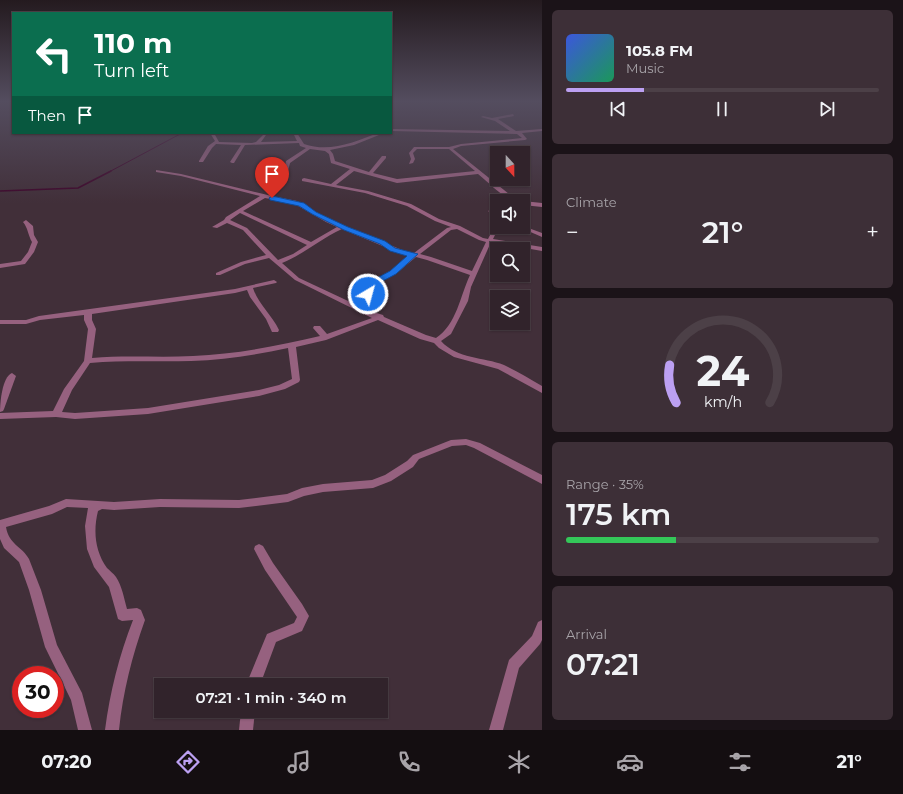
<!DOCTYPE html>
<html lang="en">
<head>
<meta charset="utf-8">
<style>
  :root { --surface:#31232b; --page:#3d2f37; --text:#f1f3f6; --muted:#a8a4a9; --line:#4c4047; --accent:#bca0f2 }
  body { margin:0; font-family:Montserrat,sans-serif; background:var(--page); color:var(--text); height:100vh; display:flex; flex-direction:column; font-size:15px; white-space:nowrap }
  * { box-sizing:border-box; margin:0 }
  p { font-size:13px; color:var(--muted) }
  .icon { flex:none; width:22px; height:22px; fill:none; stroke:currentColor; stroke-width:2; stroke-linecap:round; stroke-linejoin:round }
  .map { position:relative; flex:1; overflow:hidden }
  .side { display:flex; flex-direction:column; gap:10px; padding:10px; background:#1b1318; width:361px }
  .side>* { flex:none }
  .hud { position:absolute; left:12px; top:12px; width:380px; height:122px; border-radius:0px; box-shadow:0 1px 3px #0004,0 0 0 1px var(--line); background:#0b6e4f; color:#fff; overflow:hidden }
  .needle { width:26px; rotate:159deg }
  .fabs { position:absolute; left:490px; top:146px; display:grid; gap:8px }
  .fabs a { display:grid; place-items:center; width:40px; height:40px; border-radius:0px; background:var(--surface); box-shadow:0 1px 3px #0004,0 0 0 1px var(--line); font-size:20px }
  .speed { position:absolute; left:12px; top:666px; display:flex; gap:8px; font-size:20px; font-weight:700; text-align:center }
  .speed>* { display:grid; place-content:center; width:52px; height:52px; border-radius:50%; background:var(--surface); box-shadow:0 1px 3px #0004,0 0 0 1px var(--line); line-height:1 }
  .speed .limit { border:6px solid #d22; background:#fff; color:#111 }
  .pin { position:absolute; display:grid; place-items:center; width:34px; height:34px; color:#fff; margin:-41px -17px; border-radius:50% 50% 50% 0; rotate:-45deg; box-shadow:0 0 4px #0007 }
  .pin .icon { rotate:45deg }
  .me { position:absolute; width:44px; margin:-22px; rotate:37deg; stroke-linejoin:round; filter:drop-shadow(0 0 3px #0008) }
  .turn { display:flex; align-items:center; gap:14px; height:84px; padding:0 16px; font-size:18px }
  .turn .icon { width:52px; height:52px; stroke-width:2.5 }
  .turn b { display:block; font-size:28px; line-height:34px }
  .then { display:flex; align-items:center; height:38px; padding:0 16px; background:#0003; gap:8px; font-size:15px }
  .big { font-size:30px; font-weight:600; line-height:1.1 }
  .side .tile { flex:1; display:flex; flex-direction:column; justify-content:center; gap:6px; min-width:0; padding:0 14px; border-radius:6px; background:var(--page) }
  .side .dial { align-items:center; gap:0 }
  .dial svg { height:104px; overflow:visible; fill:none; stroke:var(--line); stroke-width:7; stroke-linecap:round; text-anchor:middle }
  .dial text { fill:var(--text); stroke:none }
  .song { display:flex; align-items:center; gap:12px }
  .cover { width:48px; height:48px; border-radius:6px; background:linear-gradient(135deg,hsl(230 70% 55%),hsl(150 70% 35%)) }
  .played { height:4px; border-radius:2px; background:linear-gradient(90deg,var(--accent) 25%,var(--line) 25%) }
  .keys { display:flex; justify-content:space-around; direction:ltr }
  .heat { display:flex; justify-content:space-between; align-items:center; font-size:22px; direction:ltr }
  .charge { height:6px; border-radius:3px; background:linear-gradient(90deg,#34c759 35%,var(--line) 0) }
  .trip { position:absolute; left:154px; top:678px; width:234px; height:40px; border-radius:0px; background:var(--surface); box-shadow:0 1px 3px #0004,0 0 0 1px var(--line); font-weight:600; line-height:40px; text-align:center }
  .menu { display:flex; height:64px; justify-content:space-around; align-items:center; background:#140e11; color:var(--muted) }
  .menu .icon { width:28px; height:28px }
  .menu .selected { color:var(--accent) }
  .menu b { font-size:18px; color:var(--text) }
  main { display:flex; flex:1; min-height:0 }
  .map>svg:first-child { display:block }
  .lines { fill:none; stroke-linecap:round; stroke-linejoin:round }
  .stream-far1 { stroke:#3e072b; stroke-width:1 }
  .stream { stroke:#3e072b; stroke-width:1.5 }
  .minor { fill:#96617f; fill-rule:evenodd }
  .route { fill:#1a73e8; stroke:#114b97 }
</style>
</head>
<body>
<main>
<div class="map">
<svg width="542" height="730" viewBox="0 0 542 730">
  <rect width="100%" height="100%" fill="#412f39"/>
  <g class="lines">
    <polyline class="stream-far1" points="109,172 182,133"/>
    <polyline class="stream" points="0,191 78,188 111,171"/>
    <g class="minor">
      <polygon points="476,101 480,101 477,103 475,102"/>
      <path d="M513,114L514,116L498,119L516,131L542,129V131L522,133L527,139L525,140L461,146L453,149L509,194L520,201C504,201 490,183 478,174L397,183L354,171L336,185L368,191L411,204L439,219L460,226L483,238L488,239L491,233L498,227H504L495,235L493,239L542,247V251L491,242L471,287L468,301L451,334L441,341C457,359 484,357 504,365C517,371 530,379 542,386V393L498,369L454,357L439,348L434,343L420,339L378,320L326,340L296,347L300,380L299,382L285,389L259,396L148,414L75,419L56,417L0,419V413L53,411L64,389L84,361L88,329L84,320V315L40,320L26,324H0V320H26L39,316L235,289L274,280L277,282L276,283L253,288C258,304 272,315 279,330L278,332H272L266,319L250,297L247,290L235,293L92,314V320L96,329L92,358C126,355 160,358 193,356C236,354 278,346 320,336L313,328L314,326H320L327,334L372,318L295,280L269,258L245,264L220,275H216V273L241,262L266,255L243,230L227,223L217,228L212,227L224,220L226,217L260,196L181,176L156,172V170L181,174L272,196L297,201L330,220L407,252L414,253L447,228L451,227L435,221L407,206L365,193L302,181V179L304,178L331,184L350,169L331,163L329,154L325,151L310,149L290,163L288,171H284L286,161L306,148L300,146L299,143L245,145L234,163H232L230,162L241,145L216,144L212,148L203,162H199V161L208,146L215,141L210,133H214L219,142L252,143L256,142L264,134L266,135L261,142L297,141L293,133H297L304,144C330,153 354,142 378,133H384L354,145L330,150L333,154L335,161L369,172L382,156H386V158L373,173L397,179L475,171L449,149H417L413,153L415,159L413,163L409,164L411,159L409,153L414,147H449L461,144L522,138L517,134L391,131V129L510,131L495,121L481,117L483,116L492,118ZM265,198L293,203L326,222L337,227L311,242L243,211ZM240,213L307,245L293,254L278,260L247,228L230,220ZM342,229L404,255L409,256L394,270L379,277L371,282L365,291L361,307L299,278L282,263C304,254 320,239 342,229ZM457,229L479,240L486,242L472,271L431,257L420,254L451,230ZM416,257L427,260L470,275C460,296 457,324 436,338L426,335L384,317L383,315L367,310L371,296L376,285L383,279L398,272ZM288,348L292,379L279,385L259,390L148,408L75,413L62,412L72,390L90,363C124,360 158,362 191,361C224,360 256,355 288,348Z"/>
      <polygon points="523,201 542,203 542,207 523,205"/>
      <polygon points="497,207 497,211 495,211 497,213 497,218 488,211"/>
      <path d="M26,220L33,226L34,235L38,242L34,252L25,264L0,268V264L21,261L28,252L32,242C28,235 28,228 23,222Z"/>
      <polygon points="523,226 542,233 542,237 519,227 523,227"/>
      <path d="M12,373L16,376L4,409L3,411L0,412C0,403 2,377 12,373Z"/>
      <path d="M466,439L480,443L542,475V484L474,448L466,445L452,446L419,459L413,467L391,481L373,488L323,492L304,496L288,502L239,508L160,507L114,510L102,509L98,511C93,531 95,551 107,568C110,571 113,573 116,577C122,586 124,598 127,609L137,608L141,610L145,620C132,656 123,692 119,730H105C110,692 119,656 133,620L122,621L118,619L109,587L94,567L87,549L85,526L88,508L67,507L52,514L6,527C9,545 22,546 29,559L41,590L57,645L82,693L92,730H78L71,700L45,647L29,590L19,562L4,548L0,539V520L49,506L66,499L114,502L160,499L239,500L287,494L302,488L323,484L372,480L385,475L407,461L413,455L451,440Z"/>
      <polygon points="259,544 263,546 273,563 302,604 309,616 302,631 276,642 260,685 246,685 267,634 294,623 297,617 265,570 254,549 255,546"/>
      <polygon points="542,620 542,640 540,644 519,668 503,730 489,730 509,660 532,636 538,622"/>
      <polygon points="241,711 255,711 253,730 239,730"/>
    </g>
  </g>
  <linearGradient id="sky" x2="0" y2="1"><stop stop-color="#241a1f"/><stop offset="0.5" stop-color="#544d5f"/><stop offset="1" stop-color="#544d5f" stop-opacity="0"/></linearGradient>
  <rect width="542" height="203" fill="url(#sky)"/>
  <polygon class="route" points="272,196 304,203 316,212 348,227 385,241 395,248 418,254 396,274 379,283 371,296 365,296 364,294 373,280 390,271 407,256 390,251 380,244 344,230 312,214 299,206 270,200 269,198"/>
</svg>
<div class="fabs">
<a><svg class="needle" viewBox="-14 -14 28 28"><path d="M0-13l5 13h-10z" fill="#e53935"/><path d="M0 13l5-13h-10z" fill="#a8a4a9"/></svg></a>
<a><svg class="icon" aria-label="sound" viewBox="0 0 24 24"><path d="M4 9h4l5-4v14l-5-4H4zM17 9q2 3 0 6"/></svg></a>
<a><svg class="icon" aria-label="search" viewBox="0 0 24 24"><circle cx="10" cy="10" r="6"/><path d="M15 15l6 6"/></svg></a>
<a><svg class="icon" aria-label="layers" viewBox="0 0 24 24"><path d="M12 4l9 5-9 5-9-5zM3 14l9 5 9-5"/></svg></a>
</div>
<div class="speed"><div class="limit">30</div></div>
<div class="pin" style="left:272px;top:198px;background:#d93025"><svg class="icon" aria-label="arrive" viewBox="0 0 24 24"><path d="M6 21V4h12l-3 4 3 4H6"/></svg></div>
<svg class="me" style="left:368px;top:294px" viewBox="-20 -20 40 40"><circle r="17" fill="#1a73e8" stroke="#fff" stroke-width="3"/><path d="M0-11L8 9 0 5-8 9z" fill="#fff"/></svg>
<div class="trip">07:21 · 1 min · 340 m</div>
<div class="hud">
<div class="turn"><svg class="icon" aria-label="left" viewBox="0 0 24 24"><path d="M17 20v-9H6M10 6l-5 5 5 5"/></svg><div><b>110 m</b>Turn left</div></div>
<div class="then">Then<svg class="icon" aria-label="arrive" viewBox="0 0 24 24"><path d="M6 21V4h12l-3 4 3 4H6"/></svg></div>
</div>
</div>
<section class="side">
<div class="tile">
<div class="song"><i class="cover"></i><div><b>105.8 FM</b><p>Music</p></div></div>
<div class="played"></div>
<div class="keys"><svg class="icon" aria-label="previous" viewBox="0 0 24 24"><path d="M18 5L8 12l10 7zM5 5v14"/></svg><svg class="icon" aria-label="pause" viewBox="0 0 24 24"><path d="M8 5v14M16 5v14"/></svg><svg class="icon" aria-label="next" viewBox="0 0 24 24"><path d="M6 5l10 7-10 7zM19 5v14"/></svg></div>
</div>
<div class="tile"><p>Climate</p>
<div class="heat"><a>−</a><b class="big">21°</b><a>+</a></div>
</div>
<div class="tile dial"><svg viewBox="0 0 100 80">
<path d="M14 69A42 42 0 1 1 86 69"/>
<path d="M14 69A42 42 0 0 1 9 40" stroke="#bca0f2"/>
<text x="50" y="56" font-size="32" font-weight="700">24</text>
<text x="50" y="72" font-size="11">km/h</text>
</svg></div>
<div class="tile"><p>Range · 35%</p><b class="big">175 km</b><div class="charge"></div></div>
<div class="tile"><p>Arrival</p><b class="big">07:21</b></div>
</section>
</main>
<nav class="menu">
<b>07:20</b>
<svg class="icon selected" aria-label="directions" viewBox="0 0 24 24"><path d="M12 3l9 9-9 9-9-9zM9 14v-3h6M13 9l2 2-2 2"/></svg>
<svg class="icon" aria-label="music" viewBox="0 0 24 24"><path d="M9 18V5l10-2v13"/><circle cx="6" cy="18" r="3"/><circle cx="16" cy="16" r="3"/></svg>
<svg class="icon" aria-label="phone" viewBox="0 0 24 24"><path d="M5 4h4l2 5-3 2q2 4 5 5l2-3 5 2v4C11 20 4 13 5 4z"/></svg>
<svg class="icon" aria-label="climate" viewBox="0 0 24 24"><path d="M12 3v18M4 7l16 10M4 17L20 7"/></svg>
<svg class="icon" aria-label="car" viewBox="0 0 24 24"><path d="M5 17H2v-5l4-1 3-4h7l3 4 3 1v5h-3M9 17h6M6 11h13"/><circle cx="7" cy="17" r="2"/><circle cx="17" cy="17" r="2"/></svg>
<svg class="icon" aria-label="filters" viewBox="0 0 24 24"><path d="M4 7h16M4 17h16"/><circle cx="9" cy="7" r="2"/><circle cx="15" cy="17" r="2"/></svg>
<b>21°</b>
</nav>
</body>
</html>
